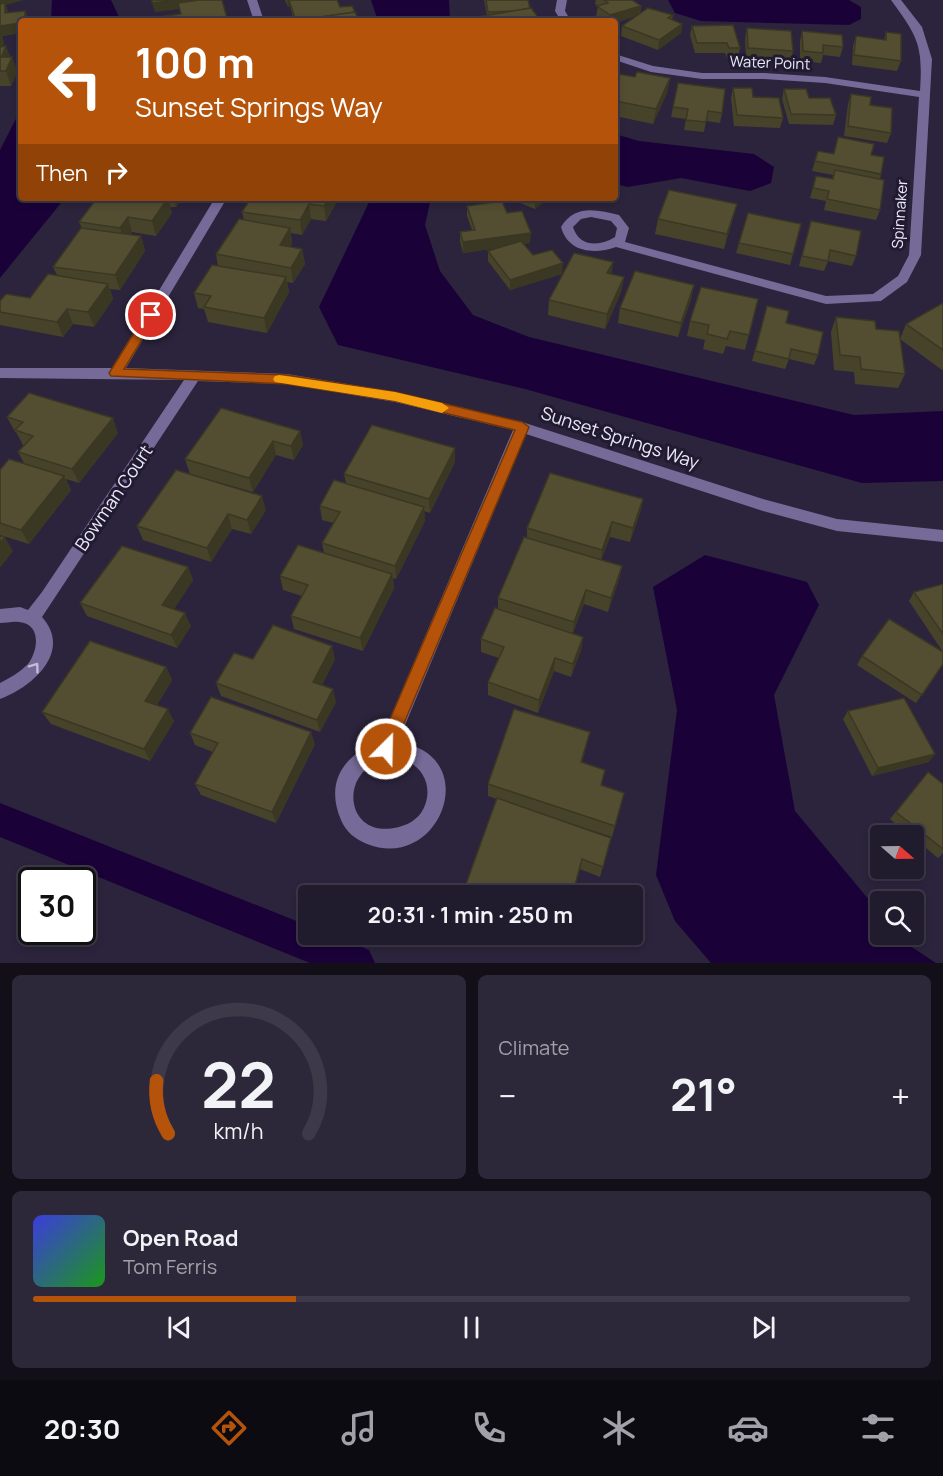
<!DOCTYPE html>
<html lang="en">
<head>
<meta charset="utf-8">
<style>
  :root { --surface:#201b2d; --page:#2d2839; --text:#f1f3f6; --muted:#a2a1aa; --line:#3d3949; --accent:#b45309 }
  body { margin:0; font-family:Manrope,sans-serif; background:var(--page); color:var(--text); height:100vh; display:flex; flex-direction:column; font-size:22px; white-space:nowrap }
  * { box-sizing:border-box; margin:0 }
  p { font-size:20px; color:var(--muted) }
  .icon { flex:none; width:33px; height:33px; fill:none; stroke:currentColor; stroke-width:2; stroke-linecap:round; stroke-linejoin:round }
  .map { position:relative; height:963px; overflow:hidden }
  .side { display:flex; flex-direction:column; gap:12px; padding:12px; background:#120f19; flex:1 }
  .side>* { flex:none }
  .hud { position:absolute; left:18px; top:18px; width:600px; height:183px; border-radius:6px; box-shadow:0 3px 9px #0003,0 0 0 2px var(--line); background:#b45309; color:#fff; overflow:hidden }
  .needle { width:39px; rotate:110deg }
  .tools { position:absolute; left:870px; top:825px; display:grid; gap:12px }
  .tools a { display:grid; place-items:center; width:54px; height:54px; border-radius:6px; background:var(--surface); box-shadow:0 3px 9px #0003,0 0 0 2px var(--line); font-size:30px }
  .speed { position:absolute; left:18px; top:867px; display:flex; gap:12px; font-size:30px; font-weight:700; text-align:center }
  .speed>* { display:grid; place-content:center; width:78px; height:78px; border-radius:50%; background:var(--surface); box-shadow:0 3px 9px #0003,0 0 0 2px var(--line); line-height:1 }
  .speed .limit { border:3px solid #111; border-radius:9px; background:#fff; color:#111 }
  .pin { position:absolute; display:grid; place-items:center; width:51px; height:51px; color:#fff; margin:-26px; border:3px solid #fff; border-radius:50%; box-shadow:0 2px 6px #0007 }
  .me { position:absolute; width:66px; margin:-33px; rotate:23deg; stroke-linejoin:round; filter:drop-shadow(0 0 4px #0008) }
  .turn { display:flex; align-items:center; gap:21px; height:126px; padding:0 18px; font-size:27px }
  .turn .icon { width:78px; height:78px; stroke-width:2.5 }
  .turn b { display:block; font-size:42px; line-height:51px }
  .then { display:flex; align-items:center; height:57px; padding:0 18px; background:#0003; gap:12px; font-size:22px }
  .big { font-size:45px; font-weight:700; line-height:1.1 }
  .side .widget { flex:1; display:flex; flex-direction:column; justify-content:center; gap:9px; min-width:0; padding:0 21px; border-radius:9px; background:var(--page) }
  .side .dial { align-items:center; gap:0 }
  .dial svg { height:156px; overflow:visible; fill:none; stroke:var(--line); stroke-width:7; stroke-linecap:round; text-anchor:middle }
  .dial text { fill:var(--text); stroke:none }
  .song { display:flex; align-items:center; gap:18px }
  .cover { width:72px; height:72px; border-radius:9px; background:linear-gradient(135deg,hsl(240 70% 55%),hsl(120 70% 35%)) }
  .played { height:6px; border-radius:3px; background:linear-gradient(90deg,var(--accent) 30%,var(--line) 30%) }
  .keys { display:flex; justify-content:space-around; direction:ltr }
  .heat { display:flex; justify-content:space-between; align-items:center; font-size:33px; direction:ltr }
  .side .tiles { flex:1; display:grid; gap:12px; grid-template-columns:1fr 1fr }
  .widget:last-child { grid-column:span 2 }
  .trip { position:absolute; left:298px; top:885px; width:345px; height:60px; border-radius:6px; background:var(--surface); box-shadow:0 3px 9px #0003,0 0 0 2px var(--line); font-weight:700; line-height:60px; text-align:center }
  .menu { display:flex; height:96px; justify-content:space-around; align-items:center; background:#0d0b12; color:var(--muted) }
  .menu .icon { width:42px; height:42px }
  .menu .on { color:var(--accent) }
  .menu b { font-size:27px; color:var(--text) }
  .map>svg:first-child { display:block }
  .water { fill:#1a0239 }
  .lines { fill:none; stroke-linecap:round; stroke-linejoin:round }
  .canal { fill:#1a0239; fill-rule:evenodd }
  .minor { fill:#766a98; fill-rule:evenodd }
  .wall { fill:#47432b }
  .shaded-wall { fill:#3a3723 }
  .building { fill:#534e32; stroke:#3a3723; stroke-width:1.5 }
  .oneway { stroke:#c2bcd6 }
  .route { fill:#b45309; stroke:#753606; stroke-width:1.5 }
  .slow { fill:#f59e0b }
  .labels { text-anchor:middle; stroke-width:6; stroke-linejoin:round; paint-order:stroke }
  .far-street-label { font-size:15px; fill:#ebe8f8; stroke:#211b31 }
  .street-label { font-size:18px; fill:#ebe8f8; stroke:#211b31 }
</style>
</head>
<body>
<div class="map">
<svg width="943" height="963" viewBox="0 0 943 963">
  <rect width="100%" height="100%" fill="#2b243c"/>
  <g class="water">
    <polygon points="52,0 111,0 121,21 51,21"/>
    <polygon points="371,0 449,0 450,21 378,21"/>
    <polygon points="668,0 849,0 861,7 861,19 849,25 701,21 675,13"/>
    <polygon points="21,109 21,198 65,198 0,278 0,150"/>
    <polygon points="615,134 639,141 754,154 774,167 771,183 750,191 681,178 628,187 615,184"/>
    <polygon points="371,198 431,198 425,225 440,271 473,315 529,337 854,415 943,411 943,481 862,483 525,389 338,345 319,307"/>
    <polygon points="705,555 807,582 819,605 774,695 795,811 880,913 880,934 899,935 907,944 936,963 711,963 675,921 656,875 677,710 653,587"/>
  </g>
  <g class="lines">
    <polygon class="canal" points="0,803 309,926 309,934 331,934 369,950 375,963 310,963 0,837"/>
    <g class="minor">
      <polygon points="247,0 257,0 264,21 254,21"/>
      <polygon points="557,0 567,0 565,11 571,21 561,21 555,11"/>
      <path d="M891,0H901L922,27L932,59L921,255L907,282L881,301L826,304L616,247C593,255 568,252 561,227C575,204 597,210 619,215L629,228L625,242L826,296L873,294L898,276L909,255L919,97L825,83L764,79H702L651,72L615,60V54L653,66L702,73H764L825,77L920,91C923,45 918,37 891,0ZM591,217L611,221L617,228L615,237C600,247 579,247 573,227L581,219Z"/>
      <path d="M215,198H227L126,368L287,374L395,392L522,422L763,499L837,519L943,530V542L837,531L763,511L526,434L398,742C485,755 440,873 367,844C355,839 346,832 341,820C325,783 343,754 380,742L513,430L395,402L287,384L198,381L42,617C73,652 32,687 0,699V683C10,678 20,672 28,664C38,651 42,624 19,622C13,621 6,623 0,623V609L20,607L28,610L42,592L184,380L0,378V368H112ZM386,758C393,759 402,759 409,762C428,772 433,795 421,813C414,822 405,826 394,828C346,837 337,772 386,758Z"/>
    </g>
  </g>
  <g class="wall">
    <polygon points="0,0 6,5 8,13 25,11 28,20 21,21 21,33 2,36 4,43 2,47 6,46 10,57 18,71 11,86 0,86"/>
    <polygon points="285,0 337,0 340,7 359,21 294,21 290,6 288,7"/>
    <polygon points="484,0 528,0 530,8 541,21 477,21 477,17 487,15"/>
    <polygon points="596,0 632,0 641,6 640,14 673,15 672,20 682,24 681,33 658,50 621,36 622,26 636,16 615,23 615,21 604,21 596,16 598,6 595,4"/>
    <polygon points="692,26 740,48 738,58 727,58 725,53 695,53 690,35"/>
    <polygon points="747,28 793,51 791,61 746,58 745,38"/>
    <polygon points="802,31 843,47 840,57 823,55 821,63 800,61 800,41"/>
    <polygon points="886,32 901,61 897,71 852,65 853,46 856,36 884,40"/>
    <polygon points="615,69 620,70 620,74 635,77 670,78 667,93 653,124 615,116"/>
    <polygon points="678,83 722,113 720,123 706,121 704,132 684,130 686,119 671,117"/>
    <polygon points="733,88 753,97 783,118 780,128 734,126 731,98"/>
    <polygon points="784,89 809,98 836,115 833,125 789,124 782,99"/>
    <polygon points="851,94 891,133 887,143 844,136 848,104"/>
    <polygon points="838,137 871,155 881,174 880,179 880,210 876,220 824,210 826,201 810,198 816,176 832,179 833,175 812,171 818,151 833,154"/>
    <polygon points="97,198 183,198 176,207 170,207 172,213 156,236 132,232 130,235 141,236 145,251 120,290 110,289 113,299 94,327 73,324 63,337 0,325 0,301 30,298 57,275 53,267 82,228 79,222"/>
    <polygon points="251,198 336,203 326,221 311,219 302,235 291,233 292,243 290,247 302,249 305,264 293,283 287,282 289,292 267,333 208,322 204,309 198,308 194,293 218,266 216,254 244,220 242,212"/>
    <polygon points="508,198 548,198 535,209"/>
    <polygon points="737,204 733,218 724,249 655,234 658,219"/>
    <polygon points="467,206 507,213 530,243 524,244 533,255 562,274 510,290 488,261 488,251 498,248 463,253 460,242 460,232 472,230 467,216"/>
    <polygon points="811,221 856,256 852,266 828,261 824,271 799,266"/>
    <polygon points="801,224 790,265 736,253 739,243"/>
    <polygon points="613,262 611,274 624,277 621,292 605,329 548,315 549,300"/>
    <polygon points="694,285 691,300 678,337 618,323 620,308"/>
    <polygon points="758,299 745,350 726,346 723,354 703,349 705,340 687,336 690,321"/>
    <polygon points="943,303 943,369 942,370 900,339 906,324"/>
    <polygon points="767,306 786,323 818,355 814,365 789,359 785,369 752,361"/>
    <polygon points="836,317 876,329 905,374 898,388 855,384 854,372 834,370 831,332"/>
    <polygon points="7,417 118,433 79,483 66,479 71,490 29,544 0,535 0,470 24,463 18,452 24,445 23,445 16,432 15,432"/>
    <polygon points="300,431 303,445 294,460 276,455 253,492 190,474 185,459"/>
    <polygon points="455,462 430,513 424,511 425,521 396,579 393,578 394,588 363,651 294,629 291,616 302,596 283,590 280,576 324,553 322,543 334,523 322,520 320,506 346,484 344,474"/>
    <polygon points="643,499 640,513 630,542 610,537 601,560 622,566 619,579 608,612 584,604 573,633 583,637 581,650 571,677 554,671 538,713 488,695 488,682 499,658 481,652 481,639 498,609 498,598 527,538 527,528"/>
    <polygon points="266,510 251,534 232,529 211,562 143,540 137,526"/>
    <polygon points="188,567 193,580 174,609 191,626 177,648 87,616 80,603"/>
    <polygon points="943,584 943,652 909,601 914,592"/>
    <polygon points="862,656 943,664 916,703 857,665"/>
    <polygon points="253,659 335,659 322,685 336,702 320,732 221,696 216,683"/>
    <polygon points="166,667 172,680 157,705 174,721 150,761 51,724 42,712"/>
    <polygon points="848,711 929,762 872,776 843,719"/>
    <polygon points="590,732 582,762 601,785 615,826 612,837 512,804 611,838 600,877 580,869 572,896 465,896 465,887 497,799 488,796 488,784"/>
    <polygon points="190,733 315,744 276,823 201,795 195,784 213,752 195,745"/>
    <polygon points="928,772 943,784 943,853 938,858 914,838 914,836 910,836 890,819"/>
  </g>
  <g class="shaded-wall">
    <polygon points="0,0 24,0 6,5 8,13 8,23 0,7"/>
    <polygon points="176,0 213,0 214,5 155,12 152,3"/>
    <polygon points="287,0 289,0 290,6 288,7"/>
    <polygon points="641,6 639,15 615,23 615,21 609,21 610,15"/>
    <polygon points="25,11 28,21 25,21"/>
    <polygon points="21,23 21,33 2,36 4,43 0,53 0,26"/>
    <polygon points="682,24 681,33 658,50 659,40"/>
    <polygon points="6,46 10,56 6,66 2,56"/>
    <polygon points="12,57 18,71 11,86 6,71"/>
    <polygon points="620,70 619,80 615,84 615,76"/>
    <polygon points="670,78 667,93 653,124 656,109"/>
    <polygon points="168,198 172,213 156,236 152,221"/>
    <polygon points="174,198 183,198 176,207"/>
    <polygon points="329,198 335,198 336,203 326,221 324,206"/>
    <polygon points="535,198 548,198 535,209"/>
    <polygon points="309,204 311,219 302,235 300,220"/>
    <polygon points="737,204 733,218 724,249 727,234"/>
    <polygon points="128,217 132,232 125,243 120,228"/>
    <polygon points="290,228 292,243 282,260 280,245"/>
    <polygon points="531,233 530,243 463,253 463,242"/>
    <polygon points="141,236 145,251 120,290 115,275"/>
    <polygon points="302,249 305,264 293,283 291,268"/>
    <polygon points="613,262 611,278 607,273"/>
    <polygon points="563,263 562,274 510,290 510,280"/>
    <polygon points="286,277 289,292 267,333 264,318"/>
    <polygon points="624,277 621,292 605,329 607,314"/>
    <polygon points="108,284 113,299 94,327 88,312"/>
    <polygon points="694,285 691,300 678,337 681,323"/>
    <polygon points="67,309 73,324 63,337 57,322"/>
    <polygon points="113,418 118,433 79,483 72,469"/>
    <polygon points="300,431 303,445 294,460 291,446"/>
    <polygon points="273,441 276,455 253,492 249,478"/>
    <polygon points="455,448 455,462 430,513 429,499"/>
    <polygon points="64,476 71,490 29,544 21,530"/>
    <polygon points="262,496 266,510 251,534 247,520"/>
    <polygon points="643,499 640,513 630,542 633,528"/>
    <polygon points="424,507 425,521 396,579 395,566"/>
    <polygon points="228,514 232,529 211,562 207,548"/>
    <polygon points="612,522 610,537 600,564 602,550"/>
    <polygon points="5,537 13,551 0,568 0,543"/>
    <polygon points="622,566 619,579 608,612 611,598"/>
    <polygon points="188,567 193,580 168,618 162,605"/>
    <polygon points="392,574 394,588 363,651 360,638"/>
    <polygon points="586,590 584,604 572,635 574,622"/>
    <polygon points="185,613 191,626 177,648 171,635"/>
    <polygon points="583,637 581,650 571,677 573,664"/>
    <polygon points="332,646 335,659 317,695 313,682"/>
    <polygon points="555,658 554,671 538,713 539,700"/>
    <polygon points="166,667 172,680 152,713 145,701"/>
    <polygon points="333,689 336,702 320,732 317,720"/>
    <polygon points="168,709 174,721 150,761 144,749"/>
    <polygon points="311,732 315,744 276,823 272,812"/>
    <polygon points="590,732 587,744 579,774 581,762"/>
    <polygon points="935,754 929,762 872,776 878,768"/>
  </g>
  <g class="building">
    <polygon points="152,0 176,0 152,3"/>
    <polygon points="199,0 222,0 227,18 202,21 165,21 164,16 181,14 178,3"/>
    <polygon points="289,0 337,0 340,7 352,6 356,14 355,12 296,21"/>
    <polygon points="486,0 528,0 530,8 515,11 488,12"/>
    <polygon points="604,0 632,0 641,6 610,15 597,6 608,3"/>
    <polygon points="5,3 5,13 25,11 25,21 21,21 21,23 0,26 0,4"/>
    <polygon points="531,8 541,21 479,21 477,17"/>
    <polygon points="648,8 673,15 668,18 682,24 659,40 622,26"/>
    <polygon points="355,12 359,21 298,20"/>
    <polygon points="231,17 232,21 202,21"/>
    <polygon points="733,25 740,48 729,48 727,43 697,43 692,26"/>
    <polygon points="747,28 791,31 793,51 748,48"/>
    <polygon points="802,31 842,35 843,47 823,45 823,53 803,51"/>
    <polygon points="886,32 901,34 901,61 854,55 856,36 886,40"/>
    <polygon points="6,46 2,56 0,56 0,47"/>
    <polygon points="0,57 12,57 6,71 0,71"/>
    <polygon points="615,69 620,70 615,76"/>
    <polygon points="637,72 670,78 656,109 615,101 615,82 619,74 635,77"/>
    <polygon points="678,83 725,89 722,113 708,111 706,122 686,120 688,109 673,107"/>
    <polygon points="733,88 752,88 753,97 779,98 783,118 737,115"/>
    <polygon points="784,89 806,89 809,98 830,98 836,115 791,114"/>
    <polygon points="851,94 871,97 870,105 892,108 891,133 848,126"/>
    <polygon points="838,137 874,144 871,155 884,157 881,174 815,161 818,151 834,154"/>
    <polygon points="835,170 884,180 880,210 827,199 829,191 813,188 816,176 833,179"/>
    <polygon points="669,190 737,204 727,234 658,219"/>
    <polygon points="97,198 168,198 152,221 128,217 120,228 79,222"/>
    <polygon points="251,198 329,198 324,206 309,204 300,220 242,212"/>
    <polygon points="502,201 507,213 522,211 531,233 463,242 460,232 475,230 467,206"/>
    <polygon points="748,213 801,224 793,254 739,243"/>
    <polygon points="239,219 290,228 280,245 302,249 291,268 216,254"/>
    <polygon points="811,221 861,231 856,256 830,250 828,261 802,256"/>
    <polygon points="81,228 141,236 115,275 53,267"/>
    <polygon points="521,241 533,255 552,250 563,263 510,280 488,251"/>
    <polygon points="574,253 613,262 607,273 624,277 607,314 549,300"/>
    <polygon points="212,265 286,277 264,318 204,307 211,296 194,293"/>
    <polygon points="635,271 694,285 681,323 620,308"/>
    <polygon points="48,274 108,284 88,312 67,309 57,322 0,312 0,301 6,294 30,298"/>
    <polygon points="701,287 758,299 749,335 730,331 727,339 707,334 709,325 690,321"/>
    <polygon points="943,303 943,350 906,324"/>
    <polygon points="767,306 789,311 786,323 823,332 818,355 791,349 789,359 755,351"/>
    <polygon points="836,317 875,321 876,329 899,331 905,374 861,369 860,357 840,355"/>
    <polygon points="29,393 113,418 72,469 18,452 33,436 15,430 23,422 7,417"/>
    <polygon points="221,408 300,431 291,446 273,441 249,478 185,459"/>
    <polygon points="372,425 455,448 429,499 344,474"/>
    <polygon points="9,459 64,476 21,530 0,523 0,470"/>
    <polygon points="176,470 262,496 247,520 228,514 207,548 137,526"/>
    <polygon points="550,473 643,499 633,528 612,522 602,550 527,528"/>
    <polygon points="334,480 424,507 395,566 322,543 340,512 320,506"/>
    <polygon points="0,536 5,537 0,543"/>
    <polygon points="524,537 622,566 611,598 586,590 574,622 498,598"/>
    <polygon points="298,545 392,574 360,638 291,616 308,585 280,576"/>
    <polygon points="122,546 188,567 162,605 185,613 171,635 80,603"/>
    <polygon points="943,584 943,634 914,592"/>
    <polygon points="495,608 583,637 573,664 555,658 539,700 488,682 504,647 481,639"/>
    <polygon points="889,619 943,652 943,664 922,695 862,656"/>
    <polygon points="273,625 332,646 313,682 333,689 317,720 216,683 234,653 253,659"/>
    <polygon points="90,641 166,667 145,701 168,709 144,749 42,712"/>
    <polygon points="211,697 311,732 272,812 195,784 218,743 190,733"/>
    <polygon points="904,698 935,754 878,768 848,711"/>
    <polygon points="514,709 590,732 581,762 605,770 601,785 624,793 615,826 488,784"/>
    <polygon points="928,772 943,784 943,849 896,812"/>
    <polygon points="497,798 611,838 603,867 582,859 572,896 487,896 465,887"/>
  </g>
  <defs><path id="oneway-chevron" d="M-2-3.5L2.5 0L-2 3.5" fill="none" stroke-width="1.6" stroke-linecap="round" stroke-linejoin="round" transform="scale(1.5)"/></defs>
  <use class="oneway" href="#oneway-chevron" transform="translate(35 667) rotate(-54)"/>
  <polygon class="route" points="151,311 157,315 124,369 287,375 395,392 522,422 529,427 391,754 386,756 380,754 377,749 515,430 395,401 287,384 111,376 109,373 111,370 147,312"/>
  <polygon class="slow" points="279,375 395,392 442,403 449,408 442,413 395,401 275,382 273,379 275,376"/>
  <g class="labels">
    <g class="far-street-label">
      <text transform="translate(770 63) rotate(2)" y="5">Water Point</text>
      <text transform="translate(900 214) rotate(-86)" y="5">Spinnaker</text>
    </g>
    <g class="street-label">
      <text transform="translate(620 438) rotate(18)" y="6">Sunset Springs Way</text>
      <text transform="translate(114 498) rotate(-56)" y="6">Bowman Court</text>
    </g>
  </g>
</svg>
<div class="tools">
<a><svg class="needle" viewBox="-14 -14 28 28"><path d="M0-13l5 13h-10z" fill="#e53935"/><path d="M0 13l5-13h-10z" fill="#a2a1aa"/></svg></a>
<a><svg class="icon" aria-label="search" viewBox="0 0 24 24"><circle cx="10" cy="10" r="6"/><path d="M15 15l6 6"/></svg></a>
</div>
<div class="speed"><div class="limit">30</div></div>
<div class="pin" style="left:151px;top:315px;background:#d93025"><svg class="icon" aria-label="arrive" viewBox="0 0 24 24"><path d="M6 21V4h12l-3 4 3 4H6"/></svg></div>
<svg class="me" style="left:386px;top:749px" viewBox="-20 -20 40 40"><circle r="17" fill="#b45309" stroke="#fff" stroke-width="3"/><path d="M0-11L8 9 0 5-8 9z" fill="#fff"/></svg>
<div class="trip">20:31 · 1 min · 250 m</div>
<div class="hud">
<div class="turn"><svg class="icon" aria-label="left" viewBox="0 0 24 24"><path d="M17 20v-9H6M10 6l-5 5 5 5"/></svg><div><b>100 m</b>Sunset Springs Way</div></div>
<div class="then">Then<svg class="icon" aria-label="right" viewBox="0 0 24 24"><path d="M7 20v-9h11M14 6l5 5-5 5"/></svg></div>
</div>
</div>
<section class="side">
<div class="tiles">
<div class="widget dial"><svg viewBox="0 0 100 80">
<path d="M14 69A42 42 0 1 1 86 69"/>
<path d="M14 69A42 42 0 0 1 8 42" stroke="#b45309"/>
<text x="50" y="56" font-size="32" font-weight="700">22</text>
<text x="50" y="72" font-size="11">km/h</text>
</svg></div>
<div class="widget"><p>Climate</p>
<div class="heat"><a>−</a><b class="big">21°</b><a>+</a></div>
</div>
<div class="widget">
<div class="song"><i class="cover"></i><div><b>Open Road</b><p>Tom Ferris</p></div></div>
<div class="played"></div>
<div class="keys"><svg class="icon" aria-label="previous" viewBox="0 0 24 24"><path d="M18 5L8 12l10 7zM5 5v14"/></svg><svg class="icon" aria-label="pause" viewBox="0 0 24 24"><path d="M8 5v14M16 5v14"/></svg><svg class="icon" aria-label="next" viewBox="0 0 24 24"><path d="M6 5l10 7-10 7zM19 5v14"/></svg></div>
</div>
</div>
</section>
<nav class="menu">
<b>20:30</b>
<svg class="icon on" aria-label="directions" viewBox="0 0 24 24"><path d="M12 3l9 9-9 9-9-9zM9 14v-3h6M13 9l2 2-2 2"/></svg>
<svg class="icon" aria-label="music" viewBox="0 0 24 24"><path d="M9 18V5l10-2v13"/><circle cx="6" cy="18" r="3"/><circle cx="16" cy="16" r="3"/></svg>
<svg class="icon" aria-label="phone" viewBox="0 0 24 24"><path d="M5 4h4l2 5-3 2q2 4 5 5l2-3 5 2v4C11 20 4 13 5 4z"/></svg>
<svg class="icon" aria-label="climate" viewBox="0 0 24 24"><path d="M12 3v18M4 7l16 10M4 17L20 7"/></svg>
<svg class="icon" aria-label="car" viewBox="0 0 24 24"><path d="M5 17H2v-5l4-1 3-4h7l3 4 3 1v5h-3M9 17h6M6 11h13"/><circle cx="7" cy="17" r="2"/><circle cx="17" cy="17" r="2"/></svg>
<svg class="icon" aria-label="filters" viewBox="0 0 24 24"><path d="M4 7h16M4 17h16"/><circle cx="9" cy="7" r="2"/><circle cx="15" cy="17" r="2"/></svg>
</nav>
</body>
</html>
